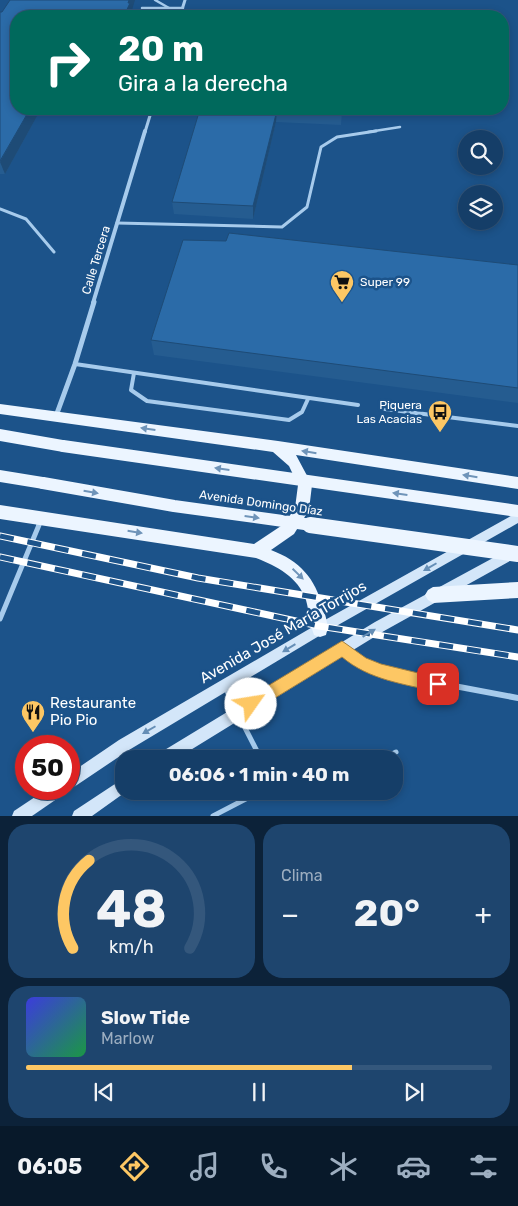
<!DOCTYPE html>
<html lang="es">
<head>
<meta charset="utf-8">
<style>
  :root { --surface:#153e68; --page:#1e456e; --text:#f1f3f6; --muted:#9daec0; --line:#34577c; --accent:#fdc764 }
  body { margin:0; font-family:Rubik,sans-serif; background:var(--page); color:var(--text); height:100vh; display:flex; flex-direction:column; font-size:19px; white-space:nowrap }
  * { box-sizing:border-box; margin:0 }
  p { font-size:16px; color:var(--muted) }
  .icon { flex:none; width:28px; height:28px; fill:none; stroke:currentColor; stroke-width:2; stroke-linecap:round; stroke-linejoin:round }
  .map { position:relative; height:816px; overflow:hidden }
  .drawer { display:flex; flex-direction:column; gap:8px; padding:8px; background:#0c2239; flex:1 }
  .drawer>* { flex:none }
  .top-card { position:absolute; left:10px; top:10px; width:499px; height:105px; border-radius:20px; box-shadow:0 2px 8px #0003,0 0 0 1px var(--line); background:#00695c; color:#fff; overflow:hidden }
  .tools { position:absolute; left:458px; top:130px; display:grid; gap:10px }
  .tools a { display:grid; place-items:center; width:45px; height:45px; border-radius:50%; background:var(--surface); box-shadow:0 2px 8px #0003,0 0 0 1px var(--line); font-size:25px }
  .speed { position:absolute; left:15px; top:735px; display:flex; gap:10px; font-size:25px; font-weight:700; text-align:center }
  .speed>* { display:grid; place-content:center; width:65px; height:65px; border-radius:50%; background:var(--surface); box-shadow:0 2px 8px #0003,0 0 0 1px var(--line); line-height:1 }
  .speed .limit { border:8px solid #d22; background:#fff; color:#111 }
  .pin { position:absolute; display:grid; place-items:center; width:42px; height:42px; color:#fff; margin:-21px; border-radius:10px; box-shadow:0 2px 8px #0006 }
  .me { position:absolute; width:55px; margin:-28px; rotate:58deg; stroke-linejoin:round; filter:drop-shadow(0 0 4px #0008) }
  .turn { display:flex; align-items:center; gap:18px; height:105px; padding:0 25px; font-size:22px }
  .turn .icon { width:65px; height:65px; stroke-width:2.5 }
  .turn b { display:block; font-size:35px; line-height:42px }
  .big { font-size:38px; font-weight:700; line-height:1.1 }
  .drawer .card { flex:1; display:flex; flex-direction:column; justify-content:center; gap:8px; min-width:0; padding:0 18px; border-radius:20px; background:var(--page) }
  .drawer .dial { align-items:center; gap:0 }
  .dial svg { height:130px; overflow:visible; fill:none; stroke:var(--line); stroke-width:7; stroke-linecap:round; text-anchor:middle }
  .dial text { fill:var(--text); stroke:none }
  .song { display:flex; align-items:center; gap:15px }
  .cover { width:60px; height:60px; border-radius:8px; background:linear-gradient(135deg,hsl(240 70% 55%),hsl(140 70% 35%)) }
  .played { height:5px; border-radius:2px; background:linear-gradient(90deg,var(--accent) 70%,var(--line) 70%) }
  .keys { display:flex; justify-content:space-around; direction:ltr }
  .heat { display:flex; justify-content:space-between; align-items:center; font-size:28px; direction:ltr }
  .drawer .tiles { flex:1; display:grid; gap:8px; grid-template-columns:1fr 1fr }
  .card:last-child { grid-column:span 2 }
  .trip { position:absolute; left:115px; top:750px; width:288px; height:50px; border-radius:20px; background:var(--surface); box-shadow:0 2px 8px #0003,0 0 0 1px var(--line); font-weight:700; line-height:50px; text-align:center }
  .menu { display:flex; height:80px; justify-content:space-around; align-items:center; background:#08192a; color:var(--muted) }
  .menu .icon { width:35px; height:35px }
  .menu .on { color:var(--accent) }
  .menu b { font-size:22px; color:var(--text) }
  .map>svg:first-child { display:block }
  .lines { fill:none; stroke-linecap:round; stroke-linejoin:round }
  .service-far3 { stroke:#a7cbec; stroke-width:2.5 }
  .service-far2 { stroke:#a7cbec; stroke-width:3 }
  .service-far1 { stroke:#a7cbec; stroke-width:4 }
  .service { stroke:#a7cbec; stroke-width:5 }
  .minor-far3 { stroke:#a7cbec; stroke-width:3 }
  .minor-far2 { stroke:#a7cbec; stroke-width:4 }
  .minor-far1 { stroke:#a7cbec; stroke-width:5 }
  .minor { stroke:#a7cbec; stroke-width:6 }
  .secondary { fill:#d3e6f9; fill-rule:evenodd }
  .primary { fill:#ecf5ff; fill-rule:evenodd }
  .rail-casing { stroke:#fff; stroke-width:7 }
  .rail { stroke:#1c538a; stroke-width:5; stroke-dasharray:14; stroke-linecap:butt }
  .primary-bridge-far1 { stroke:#ecf5ff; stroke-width:12 }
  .primary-bridge { stroke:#ecf5ff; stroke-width:16 }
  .wall { fill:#255c90 }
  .shaded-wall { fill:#1e4b76 }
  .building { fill:#2b6ba8; stroke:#1e4b76 }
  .oneway { fill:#6f94b9 }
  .oneway2 { fill:#658eb6 }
  .route { fill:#fdc764; stroke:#a48141 }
  .labels { text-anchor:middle; stroke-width:5; stroke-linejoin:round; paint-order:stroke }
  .street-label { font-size:12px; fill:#fff; stroke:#1c538a }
  .poi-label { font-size:12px; fill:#fff; stroke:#1c538a; text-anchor:start }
  .near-street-label { font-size:15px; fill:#fff; stroke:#1c538a }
  .near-poi-label { font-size:15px; fill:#fff; stroke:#1c538a; text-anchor:start }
</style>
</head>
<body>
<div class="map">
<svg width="518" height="816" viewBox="0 0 518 816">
  <rect width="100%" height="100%" fill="#1c538a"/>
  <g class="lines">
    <g class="service-far3">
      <polyline points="155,0 169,8 183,8"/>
      <polyline points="142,8 169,8"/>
      <polyline points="368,132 400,127"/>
    </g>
    <g class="service-far2">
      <polyline points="0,209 26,219 54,252"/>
      <polyline points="117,223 282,227 307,207 321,147 337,137 376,131"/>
    </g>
    <g class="service-far1">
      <polyline points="75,364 358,405"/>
      <polyline points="134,373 131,390 147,401 289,420 302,412 308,399"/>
      <polyline points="385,409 518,426"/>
      <polyline points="38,526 40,522"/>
    </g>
    <g class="service">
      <polyline points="0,619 39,525"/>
      <polyline points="225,687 236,710"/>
      <polyline points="239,716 261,759"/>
      <polyline points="382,759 396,752"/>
      <polyline points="314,791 320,791"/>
      <polyline points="213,816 261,791"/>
    </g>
    <g class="minor-far3">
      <polyline points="180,16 185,0"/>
      <polyline points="145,132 152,109"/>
    </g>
    <polyline class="minor-far2" points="93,303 145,131"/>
    <polyline class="minor-far1" points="56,416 75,364 94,302"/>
    <polyline class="minor" points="345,650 360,663 380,672 518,698"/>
    <g class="secondary">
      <polygon points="518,512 518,523 324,633 129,750 74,787 69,789 68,789 69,774 119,740 316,625"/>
      <polygon points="513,547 517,549 517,557 384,631 176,759 156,759 158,754 375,622"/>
      <polygon points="124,778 124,791 127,791 92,816 72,816 74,811"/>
      <polygon points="47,789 66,789 64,794 32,816 12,816 14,811"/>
    </g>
    <g class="primary">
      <path d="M0,404L278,441L518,477V489L296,455L312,485L309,510L294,534L271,550C300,561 315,578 323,608C326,617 329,626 326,635L320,637L314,635C310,624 309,611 306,600C298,577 277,566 256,558L0,519V505L254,544L284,524L295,508L298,485L289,466L273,452L0,414Z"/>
      <polygon points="0,429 63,440 68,442 70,446 68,450 63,452 0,441"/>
      <polygon points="0,470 43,477 48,479 50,483 48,487 43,489 0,482"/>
      <polygon points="518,582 518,598 433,603 428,600 425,595 428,590 433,587"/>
    </g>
    <g class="rail-casing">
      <g id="rail">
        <polyline points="0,536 198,578 518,630"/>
        <polyline points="0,557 319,626 518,657"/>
      </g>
    </g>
    <use href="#rail" class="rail"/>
    <g class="primary-bridge-far1">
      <polyline points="63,446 518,511"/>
      <polyline points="43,483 174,506 319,526"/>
    </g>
    <polyline class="primary-bridge" points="310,525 518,554"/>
  </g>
  <g class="wall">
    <polygon points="132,10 132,14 16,16 16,109 41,109 5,174 0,174 0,12"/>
    <polygon points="200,109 342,109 342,112 341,125 276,122 253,219 174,214 172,202"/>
    <polygon points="518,265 518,403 154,355 151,340"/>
  </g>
  <g class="shaded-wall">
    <polygon points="129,0 135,0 132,10 132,16 124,16"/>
    <polygon points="30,109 41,109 5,174 0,162"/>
    <polygon points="277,110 276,122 253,219 253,206"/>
  </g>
  <g class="building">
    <polygon points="10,0 129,0 128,3 130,3 124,16 16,16 16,109 30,109 0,161 0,12 2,12"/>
    <polygon points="200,109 342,109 342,112 277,110 253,206 172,202"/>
    <polygon points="229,233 518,265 518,388 151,340 183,240 226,241"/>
  </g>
  <defs><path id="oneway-solid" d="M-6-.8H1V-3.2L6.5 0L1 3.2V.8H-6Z" transform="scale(1.25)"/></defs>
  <g class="oneway">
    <use href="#oneway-solid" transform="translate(148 429) rotate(-172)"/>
    <use href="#oneway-solid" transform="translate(309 452) rotate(-171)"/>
    <use href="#oneway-solid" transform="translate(222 469) rotate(-172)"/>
    <use href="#oneway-solid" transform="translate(470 476) rotate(-171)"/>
    <use href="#oneway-solid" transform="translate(91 492) rotate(10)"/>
    <use href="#oneway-solid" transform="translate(400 494) rotate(-172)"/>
    <use href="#oneway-solid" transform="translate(252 517) rotate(8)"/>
    <use href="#oneway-solid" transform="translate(135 532) rotate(9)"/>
    <use href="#oneway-solid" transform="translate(298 574) rotate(44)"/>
  </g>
  <g class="oneway2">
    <use href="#oneway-solid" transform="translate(430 567) rotate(150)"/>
    <use href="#oneway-solid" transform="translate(369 633) rotate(-31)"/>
    <use href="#oneway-solid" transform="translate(289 648) rotate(149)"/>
    <use href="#oneway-solid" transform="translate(149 730) rotate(150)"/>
  </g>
  <path class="route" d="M342,641L366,658L381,664L443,679L445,684L443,690L438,692C404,684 369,680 342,657L257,709L251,712L246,709L244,704L246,699Z"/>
  <defs>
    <g id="supermarket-pin" transform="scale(1.25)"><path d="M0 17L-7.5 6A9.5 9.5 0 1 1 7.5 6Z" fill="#fdc764" stroke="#1c538a"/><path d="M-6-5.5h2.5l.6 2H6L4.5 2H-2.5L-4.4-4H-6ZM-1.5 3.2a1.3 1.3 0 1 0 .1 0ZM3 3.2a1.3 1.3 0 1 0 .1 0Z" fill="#111"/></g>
    <g id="bus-pin" transform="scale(1.25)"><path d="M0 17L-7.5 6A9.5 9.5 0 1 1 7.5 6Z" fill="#fdc764" stroke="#1c538a"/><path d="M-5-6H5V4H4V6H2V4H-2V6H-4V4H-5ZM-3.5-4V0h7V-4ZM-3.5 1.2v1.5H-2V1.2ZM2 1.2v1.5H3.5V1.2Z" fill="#111"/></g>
    <g id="restaurant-pin" transform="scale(1.25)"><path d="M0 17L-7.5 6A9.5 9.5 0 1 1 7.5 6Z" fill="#fdc764" stroke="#1c538a"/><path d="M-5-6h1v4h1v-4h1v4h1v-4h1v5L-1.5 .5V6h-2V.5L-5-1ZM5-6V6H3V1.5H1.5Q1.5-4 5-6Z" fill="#111"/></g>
  </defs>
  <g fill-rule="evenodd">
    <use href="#supermarket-pin" x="342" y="282"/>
    <use href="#bus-pin" x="440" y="412"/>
    <use href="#restaurant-pin" x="33" y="712"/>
  </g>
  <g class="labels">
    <g class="street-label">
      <text transform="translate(96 260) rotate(-73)" y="4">Calle Tercera</text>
      <text transform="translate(261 503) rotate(8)" y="4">Avenida Domingo Díaz</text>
    </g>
    <g class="poi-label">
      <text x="360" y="286">Super 99</text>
      <text x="422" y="409" text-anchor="end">Piquera<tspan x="422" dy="14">Las Acacias</tspan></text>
    </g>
    <g class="near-street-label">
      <text transform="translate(283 632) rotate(-30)" y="5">Avenida José María Torrijos</text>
    </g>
    <g class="near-poi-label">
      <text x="50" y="708">Restaurante<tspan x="50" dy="17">Pio Pio</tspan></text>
    </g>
  </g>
</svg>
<div class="tools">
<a><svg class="icon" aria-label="search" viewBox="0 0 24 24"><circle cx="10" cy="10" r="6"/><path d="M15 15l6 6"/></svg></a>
<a><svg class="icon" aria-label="layers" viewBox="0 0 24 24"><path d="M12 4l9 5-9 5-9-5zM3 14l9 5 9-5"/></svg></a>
</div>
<div class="speed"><div class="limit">50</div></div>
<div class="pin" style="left:438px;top:684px;background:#d93025"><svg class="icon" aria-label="arrive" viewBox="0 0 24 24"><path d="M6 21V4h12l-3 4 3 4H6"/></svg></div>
<svg class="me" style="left:251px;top:704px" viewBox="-20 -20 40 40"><circle r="19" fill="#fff"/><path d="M0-13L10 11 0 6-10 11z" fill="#fdc764"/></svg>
<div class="trip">06:06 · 1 min · 40 m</div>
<div class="top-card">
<div class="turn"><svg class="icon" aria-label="right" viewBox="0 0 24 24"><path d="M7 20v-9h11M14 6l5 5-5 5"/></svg><div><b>20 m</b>Gira a la derecha</div></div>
</div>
</div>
<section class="drawer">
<div class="tiles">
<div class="card dial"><svg viewBox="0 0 100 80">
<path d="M14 69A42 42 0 1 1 86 69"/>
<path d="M14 69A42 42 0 0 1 24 15" stroke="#fdc764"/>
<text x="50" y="56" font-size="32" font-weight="700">48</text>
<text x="50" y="72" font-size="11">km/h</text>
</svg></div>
<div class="card"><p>Clima</p>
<div class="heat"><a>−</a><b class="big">20°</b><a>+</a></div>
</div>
<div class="card">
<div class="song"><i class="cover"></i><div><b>Slow Tide</b><p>Marlow</p></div></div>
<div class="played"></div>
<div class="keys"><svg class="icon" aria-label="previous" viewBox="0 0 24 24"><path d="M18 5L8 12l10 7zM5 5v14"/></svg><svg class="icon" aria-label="pause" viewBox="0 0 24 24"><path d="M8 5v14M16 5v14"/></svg><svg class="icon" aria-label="next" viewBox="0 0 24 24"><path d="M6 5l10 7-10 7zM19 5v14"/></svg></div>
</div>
</div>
</section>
<nav class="menu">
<b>06:05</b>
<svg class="icon on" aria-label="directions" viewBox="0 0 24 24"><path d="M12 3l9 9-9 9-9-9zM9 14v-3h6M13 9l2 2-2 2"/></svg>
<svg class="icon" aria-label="music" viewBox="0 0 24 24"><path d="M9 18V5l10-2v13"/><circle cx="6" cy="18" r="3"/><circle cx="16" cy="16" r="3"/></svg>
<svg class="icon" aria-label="phone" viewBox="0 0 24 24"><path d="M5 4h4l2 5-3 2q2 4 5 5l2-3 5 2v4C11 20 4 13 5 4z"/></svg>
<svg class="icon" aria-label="climate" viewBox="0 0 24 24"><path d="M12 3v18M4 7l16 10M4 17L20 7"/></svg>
<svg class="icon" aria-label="car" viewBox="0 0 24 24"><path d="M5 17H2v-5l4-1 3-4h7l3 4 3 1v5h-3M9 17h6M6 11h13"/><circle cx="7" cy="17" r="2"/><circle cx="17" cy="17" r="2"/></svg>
<svg class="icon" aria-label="filters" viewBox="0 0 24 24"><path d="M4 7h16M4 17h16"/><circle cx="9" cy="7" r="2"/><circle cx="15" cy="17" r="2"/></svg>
</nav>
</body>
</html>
